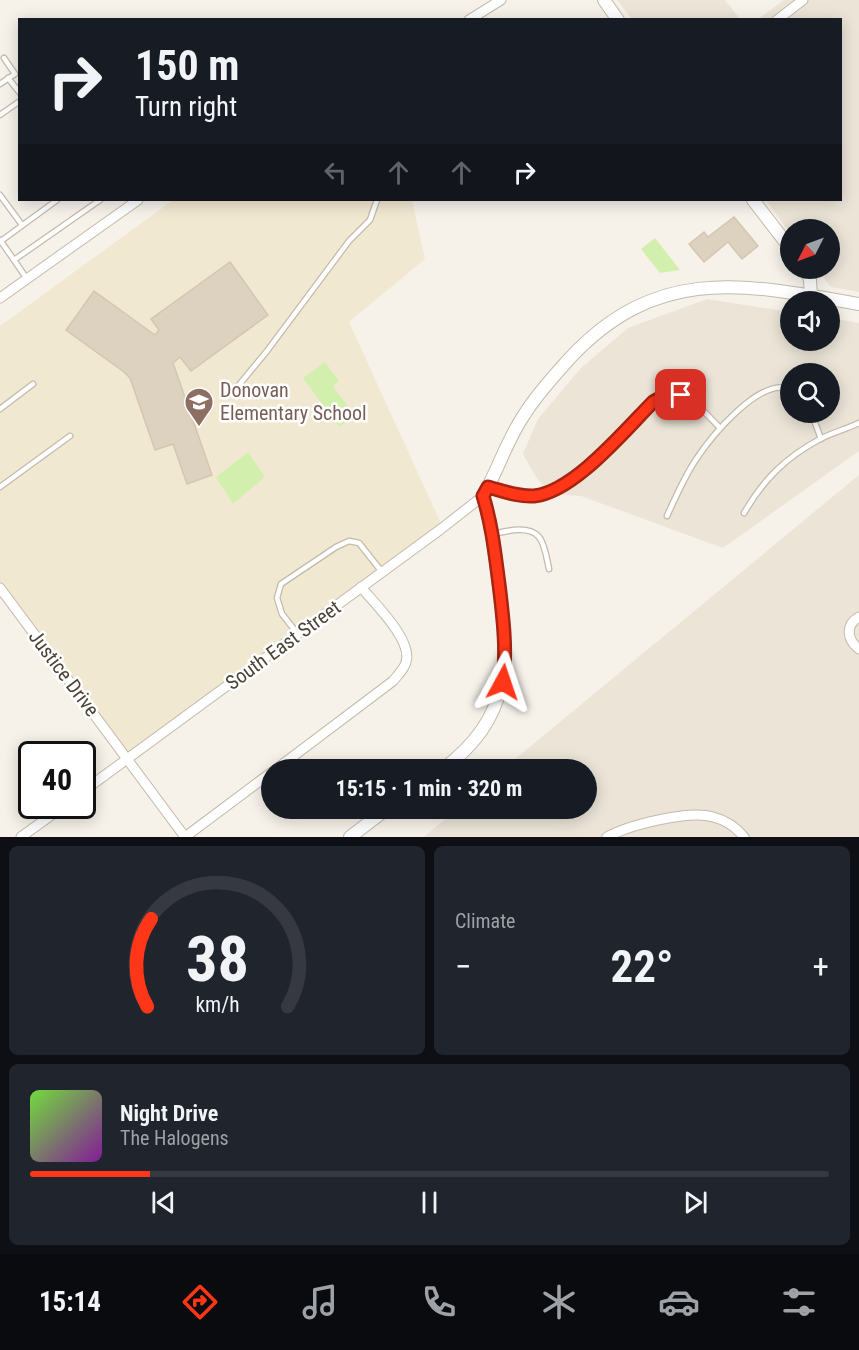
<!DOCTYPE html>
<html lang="en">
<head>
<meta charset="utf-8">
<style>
  :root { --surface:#171b24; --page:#20242c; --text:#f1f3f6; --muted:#9ea1a6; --line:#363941; --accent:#ff3718 }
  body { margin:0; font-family:"Roboto Condensed",sans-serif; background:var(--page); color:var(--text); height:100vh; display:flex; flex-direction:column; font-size:22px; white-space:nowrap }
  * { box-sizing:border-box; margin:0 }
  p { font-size:20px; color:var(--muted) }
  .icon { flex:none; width:33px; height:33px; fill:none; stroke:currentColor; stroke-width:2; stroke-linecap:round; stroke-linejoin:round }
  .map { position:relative; height:837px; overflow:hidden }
  .sheet { display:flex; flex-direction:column; gap:9px; padding:9px; background:#0d0f14; flex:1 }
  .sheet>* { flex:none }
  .banner { position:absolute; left:18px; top:18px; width:824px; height:183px; border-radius:0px; box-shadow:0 3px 15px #0003; background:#171b24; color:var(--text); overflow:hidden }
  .needle { width:39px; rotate:228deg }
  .fabs { position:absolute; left:780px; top:219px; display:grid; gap:12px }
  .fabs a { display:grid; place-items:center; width:60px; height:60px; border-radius:50%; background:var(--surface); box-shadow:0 3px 15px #0003; font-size:30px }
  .speed { position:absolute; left:18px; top:741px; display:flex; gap:12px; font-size:30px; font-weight:700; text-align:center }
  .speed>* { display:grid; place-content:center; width:78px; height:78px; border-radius:50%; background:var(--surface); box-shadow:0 3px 15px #0003; line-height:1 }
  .speed .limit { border:3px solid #111; border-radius:9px; background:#fff; color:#111 }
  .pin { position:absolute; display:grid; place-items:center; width:51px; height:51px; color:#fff; margin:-26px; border-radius:12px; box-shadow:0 3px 9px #0006 }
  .me { position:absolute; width:66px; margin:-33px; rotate:5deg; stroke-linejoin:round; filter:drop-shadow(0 0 4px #0008) }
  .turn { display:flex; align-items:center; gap:21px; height:126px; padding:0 18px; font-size:27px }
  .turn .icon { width:78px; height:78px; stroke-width:2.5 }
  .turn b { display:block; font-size:42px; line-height:51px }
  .lanes { display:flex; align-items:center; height:57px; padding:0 18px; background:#0003; justify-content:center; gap:30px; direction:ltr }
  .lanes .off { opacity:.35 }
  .big { font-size:45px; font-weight:700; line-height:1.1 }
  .sheet .widget { flex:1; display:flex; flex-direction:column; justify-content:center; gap:9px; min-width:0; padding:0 21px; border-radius:9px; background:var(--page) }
  .sheet .dial { align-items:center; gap:0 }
  .dial svg { height:156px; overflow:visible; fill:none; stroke:var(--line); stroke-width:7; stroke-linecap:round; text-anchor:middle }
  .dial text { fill:var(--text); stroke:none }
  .song { display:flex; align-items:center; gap:18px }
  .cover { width:72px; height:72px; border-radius:9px; background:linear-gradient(135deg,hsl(100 70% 55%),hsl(290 70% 35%)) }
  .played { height:6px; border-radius:3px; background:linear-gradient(90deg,var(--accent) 15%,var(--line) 15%) }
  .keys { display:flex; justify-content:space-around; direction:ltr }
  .heat { display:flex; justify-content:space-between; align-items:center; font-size:33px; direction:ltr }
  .sheet .tiles { flex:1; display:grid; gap:9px; grid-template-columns:1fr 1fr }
  .widget:last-child { grid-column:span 2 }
  .trip { position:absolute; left:261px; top:759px; width:336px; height:60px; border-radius:30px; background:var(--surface); box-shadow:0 3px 15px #0003; font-weight:700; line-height:60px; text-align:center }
  .dock { display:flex; height:96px; justify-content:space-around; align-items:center; background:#090b0e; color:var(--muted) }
  .dock .icon { width:42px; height:42px }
  .dock .on { color:var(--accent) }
  .dock b { font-size:27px; color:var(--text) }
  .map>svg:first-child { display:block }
  .residential { fill:#ebe4d7; fill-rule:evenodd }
  .education { fill:#f1e8d2 }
  .green { fill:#d3efae }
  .building { fill:#ddd1c0; stroke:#d5c6b0; stroke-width:1.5 }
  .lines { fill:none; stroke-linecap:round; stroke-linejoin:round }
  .service-casing { stroke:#c3baab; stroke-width:7 }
  .minor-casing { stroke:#c3baab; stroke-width:11 }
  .tertiary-casing { stroke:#c3baab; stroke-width:14 }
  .service { stroke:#fff; stroke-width:4.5 }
  .minor { stroke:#fff; stroke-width:9 }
  .tertiary { stroke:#fff; stroke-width:12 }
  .route-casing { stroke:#a62410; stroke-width:15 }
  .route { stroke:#ff3718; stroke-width:10 }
  .labels { text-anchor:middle; stroke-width:5; stroke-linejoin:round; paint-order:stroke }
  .education-label { font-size:20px; fill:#785e54; stroke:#fff; text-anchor:start }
  .street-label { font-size:20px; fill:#4c4336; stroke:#fff }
</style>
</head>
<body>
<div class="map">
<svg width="859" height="837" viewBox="0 0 859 837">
  <rect width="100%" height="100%" fill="#f6f2ea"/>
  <g class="residential">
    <polygon points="617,0 725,0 740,19 632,19"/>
    <polygon points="784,0 859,0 859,292 831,287 817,269 830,268 830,230 790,230 790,233 766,200 840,200 840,20 757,20"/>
    <path d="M707,299L790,312V340H830V318L859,323V451L723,548L581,496L550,494L536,477L523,454L538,419L581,368L628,328ZM790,374H830V412H790Z"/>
    <polygon points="859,475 859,837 424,837 456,809 586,808 586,770 503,769"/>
  </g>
  <polygon class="education" points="173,200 412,200 425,259 349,322 443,528 128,759 0,588 0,326"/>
  <g class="green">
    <polygon points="655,238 680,270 660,273 641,249"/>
    <polygon points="325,362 339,381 333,386 355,416 339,427 303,378"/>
    <polygon points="248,452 265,477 233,504 216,477"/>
  </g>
  <g class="building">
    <polygon points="734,217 758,246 742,259 728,242 704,262 689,244 704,232 708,237"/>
    <polygon points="230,262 268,315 191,371 180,357 173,363 212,475 187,484 173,444 155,450 130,378 124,372 66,330 94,291 155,335 159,330 151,319"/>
  </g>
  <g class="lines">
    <g class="service-casing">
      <g id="service">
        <polyline points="8,78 20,93"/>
        <polyline points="0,84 15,74 4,58"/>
        <polyline points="0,115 20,101"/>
        <polyline points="0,195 22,225"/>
        <polyline points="0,240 14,260"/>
        <polyline points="1,241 57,200"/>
        <polyline points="27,279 14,260 100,200"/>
        <polyline points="234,391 267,351 349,241 370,220 377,200"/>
        <polyline points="0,409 33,384"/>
        <polyline points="811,412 821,439"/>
        <polyline points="0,487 70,436"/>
        <path d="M488,487C526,499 551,499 582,472L653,402C684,383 700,408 720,428"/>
        <path d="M744,513C764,479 785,458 820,439C832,433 846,429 859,423"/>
        <path d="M667,516C675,498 684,478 695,461C710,438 759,377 790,389"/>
        <path d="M493,534C506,531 529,525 539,537C545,544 547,560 549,569"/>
        <polyline points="297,633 282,614 277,598 281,584 336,547 349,541 359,543 382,572"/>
      </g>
    </g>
    <g class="minor-casing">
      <g id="minor">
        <polyline points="469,20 501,0"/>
        <polyline points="777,20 803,0"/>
        <polyline points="0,298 138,200"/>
        <polyline points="0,588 185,837 272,772"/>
        <path d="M859,617C845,625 847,640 859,649"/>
        <path d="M275,770L393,681C397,676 405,668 406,662C413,640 374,603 361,587"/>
        <polyline points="82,792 441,529 483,496"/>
        <polyline points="21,837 64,806"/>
        <path d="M607,837C629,825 688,810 713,817C725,820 736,827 744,837"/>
      </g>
    </g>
    <g class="tertiary-casing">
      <g id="tertiary">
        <polyline points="604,0 618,20"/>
        <polyline points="753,200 790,248"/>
        <polyline points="805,268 810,280 811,296"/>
        <path d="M442,770C512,717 509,665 499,586C495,555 492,526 483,496C498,470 507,440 524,415C537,394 554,376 570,358C658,264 745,284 859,304"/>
        <polyline points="350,837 388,808"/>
      </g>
    </g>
    <use href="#service" class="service"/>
    <use href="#minor" class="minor"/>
    <use href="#tertiary" class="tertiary"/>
  </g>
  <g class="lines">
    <g class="route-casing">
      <path id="route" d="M503,682C507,649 503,617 499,584C495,554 492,525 483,496L488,487C503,491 518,497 534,496C574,492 625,430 653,402C663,396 670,394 681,395"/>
    </g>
    <use href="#route" class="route"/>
  </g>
  <defs>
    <g id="school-pin" transform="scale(1.5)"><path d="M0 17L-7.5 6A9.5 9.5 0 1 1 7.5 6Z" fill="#8d6e63" stroke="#fff"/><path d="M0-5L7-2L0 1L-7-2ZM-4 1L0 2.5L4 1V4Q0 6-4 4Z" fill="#fff"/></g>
  </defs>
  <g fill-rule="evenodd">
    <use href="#school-pin" x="199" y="402"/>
  </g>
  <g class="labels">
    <g class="education-label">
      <text x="220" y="397">Donovan<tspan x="220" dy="23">Elementary School</tspan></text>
    </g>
    <g class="street-label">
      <text transform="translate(283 645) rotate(-36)" y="7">South East Street</text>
      <text transform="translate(64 673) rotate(53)" y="7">Justice Drive</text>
    </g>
  </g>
</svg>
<div class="fabs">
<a><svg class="needle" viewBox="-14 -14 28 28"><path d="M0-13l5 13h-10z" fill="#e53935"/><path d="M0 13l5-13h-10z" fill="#9ea1a6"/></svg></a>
<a><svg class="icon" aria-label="sound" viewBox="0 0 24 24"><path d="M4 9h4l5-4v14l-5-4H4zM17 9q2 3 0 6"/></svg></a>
<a><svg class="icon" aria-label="search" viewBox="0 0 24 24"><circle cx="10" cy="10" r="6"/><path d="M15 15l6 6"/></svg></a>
</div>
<div class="speed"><div class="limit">40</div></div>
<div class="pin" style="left:681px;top:395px;background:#d93025"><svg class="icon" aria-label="arrive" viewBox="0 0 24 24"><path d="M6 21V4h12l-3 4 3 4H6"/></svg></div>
<svg class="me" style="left:503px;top:682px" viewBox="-20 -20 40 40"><path d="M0-17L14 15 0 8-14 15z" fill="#ff3718" stroke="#fff" stroke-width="4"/></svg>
<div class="trip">15:15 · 1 min · 320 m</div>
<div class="banner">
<div class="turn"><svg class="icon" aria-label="right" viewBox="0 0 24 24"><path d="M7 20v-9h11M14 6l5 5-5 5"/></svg><div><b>150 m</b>Turn right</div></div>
<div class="lanes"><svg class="icon off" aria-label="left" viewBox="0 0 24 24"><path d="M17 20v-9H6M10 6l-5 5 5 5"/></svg><svg class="icon off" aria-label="ahead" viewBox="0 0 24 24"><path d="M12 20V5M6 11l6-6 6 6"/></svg><svg class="icon off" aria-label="ahead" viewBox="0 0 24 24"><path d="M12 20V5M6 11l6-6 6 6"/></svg><svg class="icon" aria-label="right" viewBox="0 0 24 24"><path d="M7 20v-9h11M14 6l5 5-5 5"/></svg></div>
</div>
</div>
<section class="sheet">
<div class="tiles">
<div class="widget dial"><svg viewBox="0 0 100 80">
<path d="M14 69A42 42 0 1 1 86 69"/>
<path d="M14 69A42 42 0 0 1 16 24" stroke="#ff3718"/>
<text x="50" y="56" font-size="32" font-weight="700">38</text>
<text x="50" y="72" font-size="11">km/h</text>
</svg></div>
<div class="widget"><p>Climate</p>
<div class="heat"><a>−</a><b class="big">22°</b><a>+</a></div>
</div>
<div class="widget">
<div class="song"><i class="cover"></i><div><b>Night Drive</b><p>The Halogens</p></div></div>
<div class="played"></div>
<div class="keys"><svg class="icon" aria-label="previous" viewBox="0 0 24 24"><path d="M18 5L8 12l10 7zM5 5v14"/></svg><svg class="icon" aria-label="pause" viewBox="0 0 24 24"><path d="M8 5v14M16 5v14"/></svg><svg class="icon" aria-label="next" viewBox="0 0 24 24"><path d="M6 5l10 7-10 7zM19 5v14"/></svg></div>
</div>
</div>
</section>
<nav class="dock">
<b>15:14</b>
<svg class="icon on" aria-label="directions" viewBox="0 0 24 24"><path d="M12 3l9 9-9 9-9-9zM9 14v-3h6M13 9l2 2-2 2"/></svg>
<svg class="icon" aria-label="music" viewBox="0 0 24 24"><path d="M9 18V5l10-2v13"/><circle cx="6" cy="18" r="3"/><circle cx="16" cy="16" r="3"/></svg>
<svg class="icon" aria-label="phone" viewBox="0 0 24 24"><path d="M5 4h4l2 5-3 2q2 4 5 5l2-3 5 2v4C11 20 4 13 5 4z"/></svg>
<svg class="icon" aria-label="climate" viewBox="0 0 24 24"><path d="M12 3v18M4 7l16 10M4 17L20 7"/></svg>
<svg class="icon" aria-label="car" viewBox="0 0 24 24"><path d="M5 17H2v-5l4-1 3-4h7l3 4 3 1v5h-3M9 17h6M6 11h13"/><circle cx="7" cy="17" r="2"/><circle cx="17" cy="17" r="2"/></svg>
<svg class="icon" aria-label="filters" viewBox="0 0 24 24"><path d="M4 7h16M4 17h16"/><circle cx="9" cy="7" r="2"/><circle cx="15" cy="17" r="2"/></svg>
</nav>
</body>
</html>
